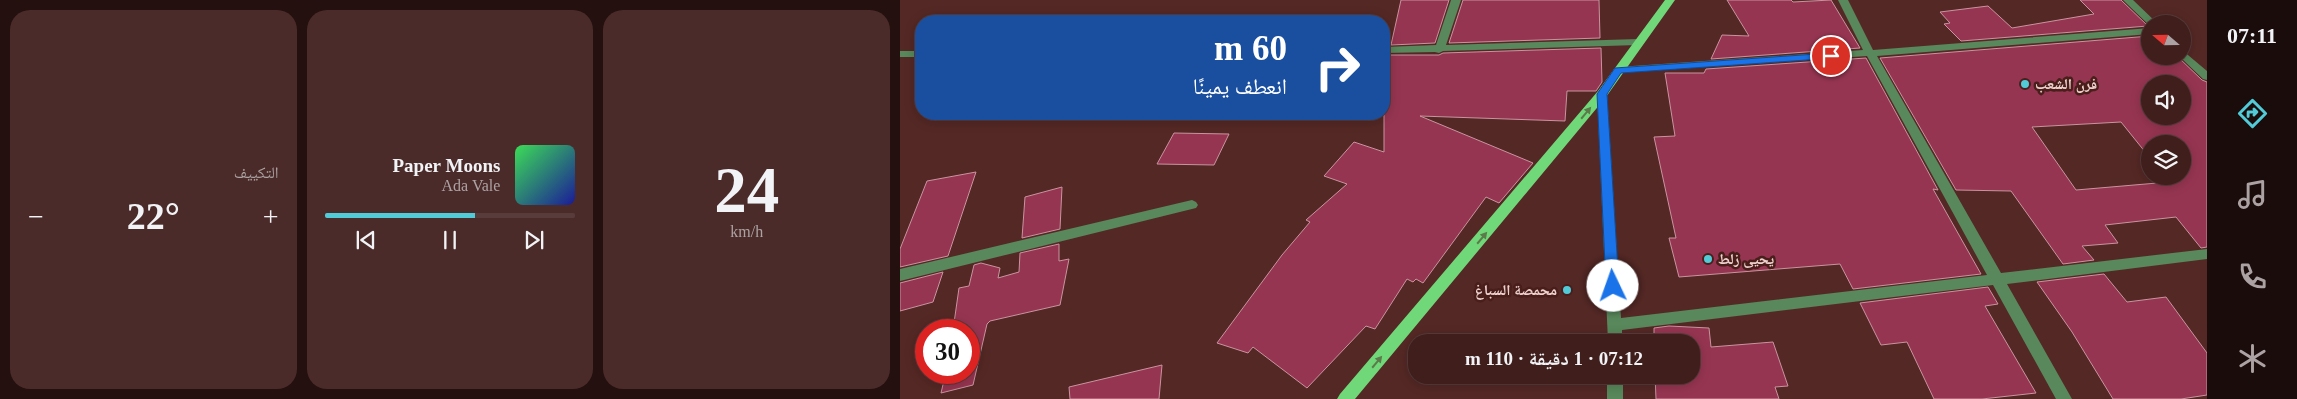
<!DOCTYPE html>
<html lang="ar">
<head>
<meta charset="utf-8">
<style>
  :root { --surface:#3f1e1c; --page:#4a2b29; --text:#f1f3f6; --muted:#ada2a3; --line:#583c3b; --accent:#52cbd9 }
  body { margin:0; font-family:"Times New Roman","Noto Naskh Arabic",serif; background:var(--page); color:var(--text); direction:rtl; height:100vh; display:flex; flex-direction:column; font-size:19px; white-space:nowrap }
  * { box-sizing:border-box; margin:0 }
  p { font-size:16px; color:var(--muted) }
  .icon { flex:none; width:28px; height:28px; fill:none; stroke:currentColor; stroke-width:2; stroke-linecap:round; stroke-linejoin:round }
  .map { position:relative; flex:1; overflow:hidden; direction:ltr }
  .side { display:flex; flex-direction:column; gap:10px; padding:10px; background:#23100f; width:900px }
  .side>* { flex:none }
  .banner { position:absolute; left:15px; top:15px; width:475px; height:105px; border-radius:20px; box-shadow:0 2px 12px #0003,0 0 0 1px var(--line); direction:rtl; background:#1a4fa0; color:#fff; overflow:hidden }
  .needle { width:32px; rotate:290deg }
  .fabs { position:absolute; left:1241px; top:15px; display:grid; gap:10px }
  .fabs a { display:grid; place-items:center; width:50px; height:50px; border-radius:50%; background:var(--surface); box-shadow:0 2px 12px #0003,0 0 0 1px var(--line); font-size:25px }
  .speed { position:absolute; left:15px; top:319px; display:flex; gap:10px; font-size:25px; font-weight:700; text-align:center }
  .speed>* { display:grid; place-content:center; width:65px; height:65px; border-radius:50%; background:var(--surface); box-shadow:0 2px 12px #0003,0 0 0 1px var(--line); line-height:1 }
  .speed .limit { border:8px solid #d22; background:#fff; color:#111 }
  .pin { position:absolute; display:grid; place-items:center; width:42px; height:42px; color:#fff; margin:-21px; border:2px solid #fff; border-radius:50%; box-shadow:0 1px 5px #0007 }
  .me { position:absolute; width:55px; margin:-28px; rotate:357deg; stroke-linejoin:round; filter:drop-shadow(0 0 4px #0008) }
  .turn { display:flex; align-items:center; gap:18px; height:105px; padding:0 20px; font-size:22px }
  .turn .icon { width:65px; height:65px; stroke-width:2.5 }
  .turn b { display:block; font-size:35px; line-height:42px }
  .big { font-size:38px; font-weight:700; line-height:1.1 }
  .side .tile { flex:1; display:flex; flex-direction:column; justify-content:center; gap:8px; min-width:0; padding:0 18px; border-radius:20px; background:var(--page) }
  .side .dial { align-items:center; gap:0 }
  .dial b { font-size:65px; line-height:1 }
  .song { display:flex; align-items:center; gap:15px }
  .cover { width:60px; height:60px; border-radius:8px; background:linear-gradient(135deg,hsl(130 70% 55%),hsl(240 70% 35%)) }
  .played { height:5px; border-radius:2px; background:linear-gradient(90deg,var(--accent) 60%,var(--line) 60%) }
  .keys { display:flex; justify-content:space-around; direction:ltr }
  .heat { display:flex; justify-content:space-between; align-items:center; font-size:28px; direction:ltr }
  .side .tiles { flex:1; display:grid; gap:10px; grid-template-columns:repeat(3,1fr) }
  .trip { position:absolute; left:508px; top:334px; width:292px; height:50px; border-radius:20px; background:var(--surface); box-shadow:0 2px 12px #0003,0 0 0 1px var(--line); font-weight:700; line-height:50px; text-align:center; direction:rtl }
  main { display:flex; flex:1; min-height:0 }
  .dock { display:flex; flex-direction:column; width:90px; justify-content:space-around; align-items:center; background:#190c0b; color:var(--muted) }
  .dock .icon { width:35px; height:35px }
  .dock .on { color:var(--accent) }
  .dock b { font-size:22px; color:var(--text) }
  .map>svg:first-child { display:block }
  .building { fill:#963552; stroke:#c9949f; fill-rule:evenodd }
  .lines { fill:none; stroke-linecap:round; stroke-linejoin:round }
  .minor { fill:#58885b; fill-rule:evenodd }
  .major { fill:#70d879; fill-rule:evenodd }
  .oneway { fill:#5c7b4a }
  .route { fill:#1a73e8; stroke:#114b97 }
  .poi-dot { fill:#52cbd9; stroke:#491e1b; stroke-width:2 }
  .labels { text-anchor:middle; stroke-width:5; stroke-linejoin:round; paint-order:stroke }
  .poi-label { font-size:15px; font-weight:bold; fill:#eed1cd; stroke:#491e1b; text-anchor:start }
</style>
</head>
<body>
<main>
<nav class="dock">
<b>07:11</b>
<svg class="icon on" aria-label="directions" viewBox="0 0 24 24"><path d="M12 3l9 9-9 9-9-9zM9 14v-3h6M13 9l2 2-2 2"/></svg>
<svg class="icon" aria-label="music" viewBox="0 0 24 24"><path d="M9 18V5l10-2v13"/><circle cx="6" cy="18" r="3"/><circle cx="16" cy="16" r="3"/></svg>
<svg class="icon" aria-label="phone" viewBox="0 0 24 24"><path d="M5 4h4l2 5-3 2q2 4 5 5l2-3 5 2v4C11 20 4 13 5 4z"/></svg>
<svg class="icon" aria-label="climate" viewBox="0 0 24 24"><path d="M12 3v18M4 7l16 10M4 17L20 7"/></svg>
</nav>
<div class="map">
<svg width="1307" height="399" viewBox="0 0 1307 399">
  <rect width="100%" height="100%" fill="#542825"/>
  <g class="building">
    <polygon points="501,0 549,0 535,43 491,45"/>
    <polygon points="563,0 699,0 700,38 549,43"/>
    <polygon points="827,0 891,0 893,2 931,0 960,48 811,59 822,35 849,36"/>
    <polygon points="1180,0 1221,0 1248,26 1061,41 1044,24 1050,23 1040,12 1088,6 1112,28 1194,14"/>
    <path d="M1250,36V56H1277L1302,80L1307,82V247L1301,248L1276,217L1205,225L1218,243L1182,246L1194,260L1163,264L1111,191L1056,190L980,58ZM1250,84H1282V116H1250ZM1221,122L1250,158V144H1282V176H1265L1269,182L1176,190L1132,127Z"/>
    <polygon points="701,48 702,82 696,91 667,91 665,121 520,116 633,163 599,203 586,197 523,283 516,279 513,282 507,279 475,329 466,326 407,388 353,347 348,353 317,343 382,255 410,222 406,220 447,184 424,176 454,142 484,152 484,75 488,55 539,55 543,53"/>
    <polygon points="966,58 1038,190 1033,189 1081,274 953,289 940,264 779,277 769,238 776,238 754,137 775,136 765,73 804,73 806,69"/>
    <polygon points="274,133 329,134 314,165 257,164"/>
    <polygon points="76,172 48,256 0,267 0,249 27,181"/>
    <polygon points="162,187 160,229 122,238 125,197"/>
    <polygon points="159,244 159,261 169,259 160,305 90,321 87,324 73,385 41,393 46,372 69,372 69,330 53,330 59,288 69,286 74,265 81,263 100,268 98,278 119,272 120,253"/>
    <polygon points="43,272 33,302 0,311 0,283"/>
    <polygon points="1204,274 1227,302 1266,297 1307,353 1307,395 1281,399 1213,399 1172,332 1137,282"/>
    <polygon points="1088,287 1098,304 1085,306 1136,393 1082,399 1034,399 1007,342 981,345 960,303"/>
    <polygon points="769,326 809,328 811,347 873,342 888,386 875,387 879,399 756,399 755,375 791,375 791,342 754,342 754,328"/>
    <polygon points="262,365 259,399 170,399 169,387"/>
  </g>
  <g class="lines">
    <g class="minor">
      <polygon points="551,0 561,0 546,45 738,39 743,42 738,45 543,51 539,53 535,52 484,53 484,47 536,45"/>
      <polygon points="938,0 948,0 973,50 1250,28 1250,34 977,56 1101,273 1307,249 1307,259 1107,284 1172,399 1156,399 1093,285 722,330 722,342 708,342 697,94 702,90 707,94 721,318 1087,275 967,56 718,73 713,70 718,67 963,50"/>
      <polygon points="1223,0 1233,0 1258,24 1250,24 1250,26"/>
      <polygon points="1282,50 1307,71 1307,80 1303,79 1279,56 1282,56"/>
      <rect x="0" y="51" width="21" height="6"/>
      <polygon points="292,200 296,202 298,205 296,208 0,281 0,269"/>
      <rect x="707" y="375" width="16" height="24"/>
    </g>
    <polygon class="major" points="765,0 775,0 706,97 455,399 437,399 440,394 698,91"/>
  </g>
  <defs><path id="oneway-solid" d="M-6-.8H1V-3.2L6.5 0L1 3.2V.8H-6Z" transform="scale(1.25)"/></defs>
  <g class="oneway">
    <use href="#oneway-solid" transform="translate(686 113) rotate(-50)"/>
    <use href="#oneway-solid" transform="translate(582 238) rotate(-50)"/>
    <use href="#oneway-solid" transform="translate(477 362) rotate(-50)"/>
  </g>
  <polygon class="route" points="931,53 935,54 935,58 721,73 707,94 719,286 717,290 708,290 706,286 697,94 715,68"/>
  <g class="poi-dot">
    <circle cx="1125" cy="84" r="5"/>
    <circle cx="808" cy="259" r="5"/>
    <circle cx="667" cy="290" r="5"/>
  </g>
  <g class="labels">
    <g class="poi-label">
      <text x="1135" y="89">فرن الشعب</text>
      <text x="818" y="264">يحيى زلط</text>
      <text x="657" y="295" text-anchor="end">محمصة السباغ</text>
    </g>
  </g>
</svg>
<div class="fabs">
<a><svg class="needle" viewBox="-14 -14 28 28"><path d="M0-13l5 13h-10z" fill="#e53935"/><path d="M0 13l5-13h-10z" fill="#ada2a3"/></svg></a>
<a><svg class="icon" aria-label="sound" viewBox="0 0 24 24"><path d="M4 9h4l5-4v14l-5-4H4zM17 9q2 3 0 6"/></svg></a>
<a><svg class="icon" aria-label="layers" viewBox="0 0 24 24"><path d="M12 4l9 5-9 5-9-5zM3 14l9 5 9-5"/></svg></a>
</div>
<div class="speed"><div class="limit">30</div></div>
<div class="pin" style="left:931px;top:56px;background:#d93025"><svg class="icon" aria-label="arrive" viewBox="0 0 24 24"><path d="M6 21V4h12l-3 4 3 4H6"/></svg></div>
<svg class="me" style="left:713px;top:286px" viewBox="-20 -20 40 40"><circle r="19" fill="#fff"/><path d="M0-13L10 11 0 6-10 11z" fill="#1a73e8"/></svg>
<div class="trip">07:12 · 1 دقيقة · 110 m</div>
<div class="banner">
<div class="turn"><svg class="icon" aria-label="right" viewBox="0 0 24 24"><path d="M7 20v-9h11M14 6l5 5-5 5"/></svg><div><b>60 m</b>انعطف يمينًا</div></div>
</div>
</div>
<section class="side">
<div class="tiles">
<div class="tile dial"><b>24</b><p>km/h</p></div>
<div class="tile">
<div class="song"><i class="cover"></i><div><b>Paper Moons</b><p>Ada Vale</p></div></div>
<div class="played"></div>
<div class="keys"><svg class="icon" aria-label="previous" viewBox="0 0 24 24"><path d="M18 5L8 12l10 7zM5 5v14"/></svg><svg class="icon" aria-label="pause" viewBox="0 0 24 24"><path d="M8 5v14M16 5v14"/></svg><svg class="icon" aria-label="next" viewBox="0 0 24 24"><path d="M6 5l10 7-10 7zM19 5v14"/></svg></div>
</div>
<div class="tile"><p>التكييف</p>
<div class="heat"><a>−</a><b class="big">22°</b><a>+</a></div>
</div>
</div>
</section>
</main>
</body>
</html>
